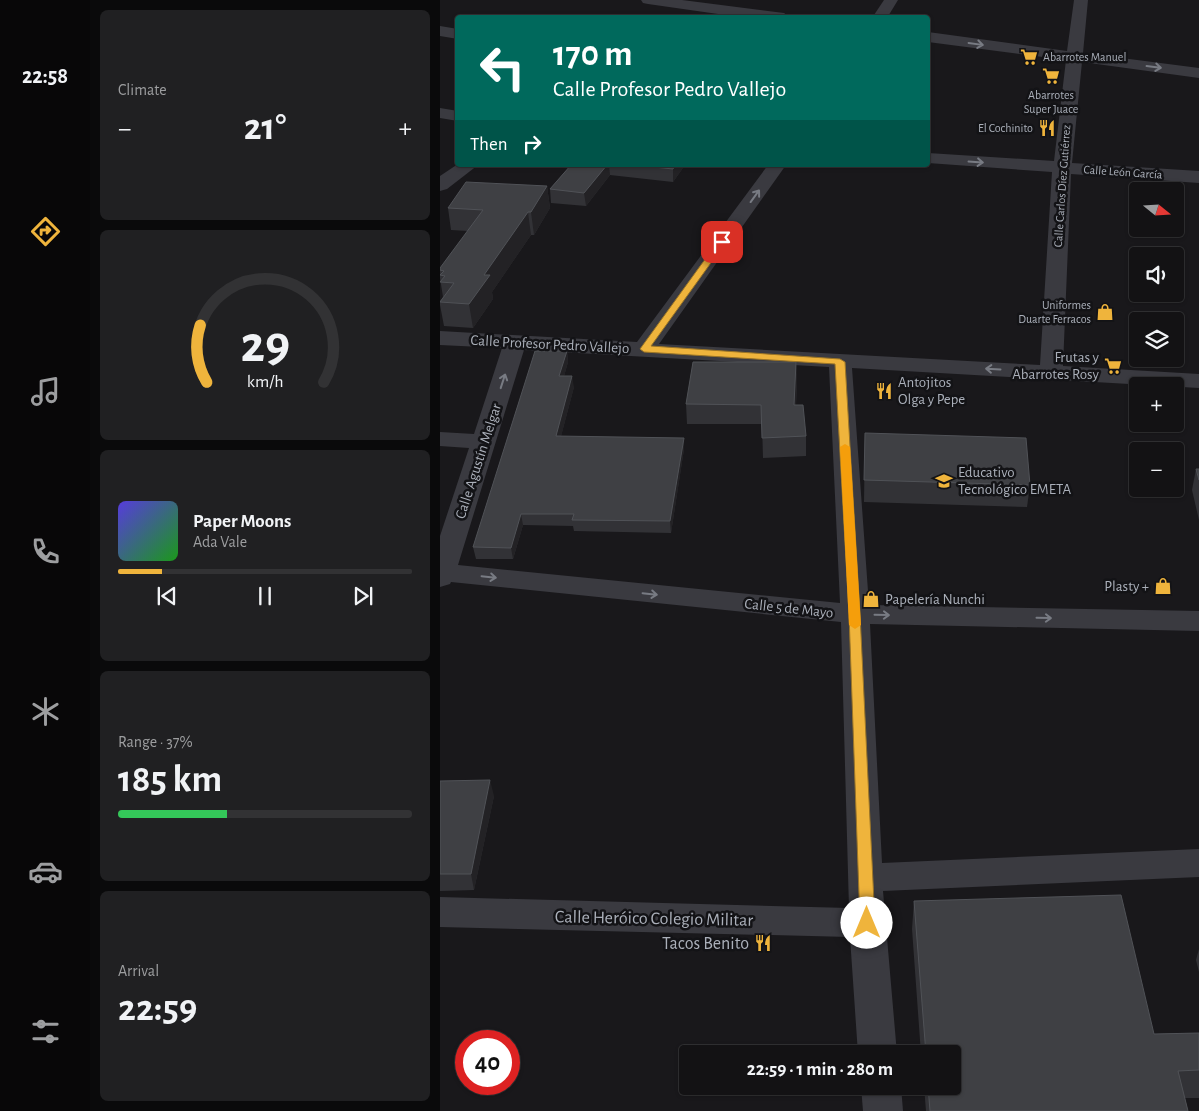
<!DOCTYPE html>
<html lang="en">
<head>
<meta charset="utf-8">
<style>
  :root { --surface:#131214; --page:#202022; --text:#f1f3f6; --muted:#9d9ea0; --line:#323234; --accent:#efb43c }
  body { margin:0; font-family:"Alegreya Sans",sans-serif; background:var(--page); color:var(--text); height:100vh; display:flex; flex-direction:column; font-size:19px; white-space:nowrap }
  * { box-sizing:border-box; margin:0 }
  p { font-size:16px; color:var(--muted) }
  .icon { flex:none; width:28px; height:28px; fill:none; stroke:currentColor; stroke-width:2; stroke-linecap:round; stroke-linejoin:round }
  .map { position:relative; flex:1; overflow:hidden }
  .panel { display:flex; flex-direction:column; gap:10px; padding:10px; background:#0a0a0b; width:350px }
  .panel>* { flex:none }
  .banner { position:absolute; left:15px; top:15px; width:475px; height:152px; border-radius:5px; box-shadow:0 1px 4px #0004,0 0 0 1px var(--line); background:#00695c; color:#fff; overflow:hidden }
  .needle { width:32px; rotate:108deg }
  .buttons { position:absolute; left:689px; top:182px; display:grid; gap:10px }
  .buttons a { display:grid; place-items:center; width:55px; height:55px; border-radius:5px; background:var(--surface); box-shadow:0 1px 4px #0004,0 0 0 1px var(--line); font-size:25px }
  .speed { position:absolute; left:15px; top:1030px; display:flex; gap:10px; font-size:25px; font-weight:700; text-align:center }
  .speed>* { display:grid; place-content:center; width:65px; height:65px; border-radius:50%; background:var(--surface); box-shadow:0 1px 4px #0004,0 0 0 1px var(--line); line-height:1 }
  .speed .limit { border:8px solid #d22; background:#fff; color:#111 }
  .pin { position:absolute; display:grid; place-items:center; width:42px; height:42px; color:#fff; margin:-21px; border-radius:10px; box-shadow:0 2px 8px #0006 }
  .me { position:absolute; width:55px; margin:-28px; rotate:0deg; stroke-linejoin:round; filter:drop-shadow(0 0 4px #0008) }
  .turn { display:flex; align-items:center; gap:18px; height:105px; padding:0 15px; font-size:22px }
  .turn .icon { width:65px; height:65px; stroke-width:2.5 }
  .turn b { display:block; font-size:35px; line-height:42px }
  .then { display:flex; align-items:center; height:48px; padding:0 15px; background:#0003; gap:10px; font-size:19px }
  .big { font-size:38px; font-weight:700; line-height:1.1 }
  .panel .widget { flex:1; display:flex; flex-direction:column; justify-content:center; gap:8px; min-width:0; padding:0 18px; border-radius:8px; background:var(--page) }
  .panel .dial { align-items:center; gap:0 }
  .dial svg { height:130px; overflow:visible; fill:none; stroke:var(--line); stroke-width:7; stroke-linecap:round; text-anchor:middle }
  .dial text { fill:var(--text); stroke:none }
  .song { display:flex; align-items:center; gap:15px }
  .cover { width:60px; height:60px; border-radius:8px; background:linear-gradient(135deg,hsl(250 70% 55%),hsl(120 70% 35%)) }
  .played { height:5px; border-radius:2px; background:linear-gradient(90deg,var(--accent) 15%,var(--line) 15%) }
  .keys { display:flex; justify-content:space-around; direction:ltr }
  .heat { display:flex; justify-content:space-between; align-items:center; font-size:28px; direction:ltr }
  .charge { height:8px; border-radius:4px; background:linear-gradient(90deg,#34c759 37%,var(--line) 0) }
  .trip { position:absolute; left:239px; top:1045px; width:282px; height:50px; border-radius:5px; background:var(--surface); box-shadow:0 1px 4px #0004,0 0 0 1px var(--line); font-weight:700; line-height:50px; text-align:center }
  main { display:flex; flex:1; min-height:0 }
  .menu { display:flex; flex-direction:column; width:90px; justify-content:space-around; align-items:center; background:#080708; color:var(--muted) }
  .menu .icon { width:35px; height:35px }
  .menu .selected { color:var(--accent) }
  .menu b { font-size:22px; color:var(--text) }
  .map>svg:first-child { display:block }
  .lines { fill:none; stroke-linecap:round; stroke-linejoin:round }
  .minor { fill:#3a3a40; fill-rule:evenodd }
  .wall { fill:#323236 }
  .shaded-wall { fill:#232225 }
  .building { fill:#3f4044; stroke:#505257 }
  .oneway { stroke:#787b83 }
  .route { fill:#efb43c; stroke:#9b7527 }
  .slow { fill:#f59e0b }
  .labels { text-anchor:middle; stroke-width:5; stroke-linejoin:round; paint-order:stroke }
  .far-poi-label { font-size:12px; fill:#abb0ba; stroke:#131316; text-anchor:end }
  .far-street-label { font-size:12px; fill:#abb0ba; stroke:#131316 }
  .street-label { font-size:15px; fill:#abb0ba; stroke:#131316 }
  .poi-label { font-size:15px; fill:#abb0ba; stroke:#131316; text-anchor:start }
  .near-street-label { font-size:18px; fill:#abb0ba; stroke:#131316 }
  .near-poi-label { font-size:18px; fill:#abb0ba; stroke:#131316; text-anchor:end }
</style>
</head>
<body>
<main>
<nav class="menu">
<b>22:58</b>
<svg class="icon selected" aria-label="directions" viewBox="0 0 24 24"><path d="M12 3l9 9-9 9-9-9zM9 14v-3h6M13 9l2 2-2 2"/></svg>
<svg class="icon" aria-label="music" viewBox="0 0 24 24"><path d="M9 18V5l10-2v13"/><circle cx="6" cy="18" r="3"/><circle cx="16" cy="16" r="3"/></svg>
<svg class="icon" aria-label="phone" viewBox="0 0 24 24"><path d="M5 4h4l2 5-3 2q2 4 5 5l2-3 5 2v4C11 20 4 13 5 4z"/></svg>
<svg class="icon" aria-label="climate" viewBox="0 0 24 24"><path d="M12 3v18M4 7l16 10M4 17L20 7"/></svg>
<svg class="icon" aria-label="car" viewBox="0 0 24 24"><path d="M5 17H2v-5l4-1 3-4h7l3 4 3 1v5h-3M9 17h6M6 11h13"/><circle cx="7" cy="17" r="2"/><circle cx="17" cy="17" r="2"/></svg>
<svg class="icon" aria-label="filters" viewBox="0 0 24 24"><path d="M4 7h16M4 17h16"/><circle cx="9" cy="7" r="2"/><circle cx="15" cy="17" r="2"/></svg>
</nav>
<section class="panel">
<div class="widget"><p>Climate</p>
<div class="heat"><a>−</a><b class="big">21°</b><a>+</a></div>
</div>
<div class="widget dial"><svg viewBox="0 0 100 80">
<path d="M14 69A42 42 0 1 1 86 69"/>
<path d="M14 69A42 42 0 0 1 10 34" stroke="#efb43c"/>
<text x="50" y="56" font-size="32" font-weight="700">29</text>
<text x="50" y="72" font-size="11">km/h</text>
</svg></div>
<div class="widget">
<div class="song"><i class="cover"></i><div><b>Paper Moons</b><p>Ada Vale</p></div></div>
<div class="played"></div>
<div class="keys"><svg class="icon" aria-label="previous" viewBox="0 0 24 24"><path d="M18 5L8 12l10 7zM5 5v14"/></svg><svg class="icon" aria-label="pause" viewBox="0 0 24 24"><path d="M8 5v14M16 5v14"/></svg><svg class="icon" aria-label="next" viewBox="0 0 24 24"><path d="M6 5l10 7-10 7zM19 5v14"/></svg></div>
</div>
<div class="widget"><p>Range · 37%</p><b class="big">185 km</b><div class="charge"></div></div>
<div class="widget"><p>Arrival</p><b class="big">22:59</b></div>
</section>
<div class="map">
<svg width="759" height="1111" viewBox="0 0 759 1111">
  <rect width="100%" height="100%" fill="#19181b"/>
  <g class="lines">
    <g class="minor">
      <polygon points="201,0 242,0 344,13 351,18 306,18 208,4 203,3"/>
      <polygon points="444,0 458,0 447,18 432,18"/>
      <path d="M634,0H648L643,53L759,68V78L642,62L632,163L759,171V183L631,174L623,366L759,374V388L412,368L429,605L759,611V631L430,624L442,863L759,849V877L443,891L457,1054H418L410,937L0,927V897L409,908L401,622L11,582L10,584L0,587V536L29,448L0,446V432L34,434L62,348L0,345V331L197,342L328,165H346L219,344L600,365L612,172L488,163V153L614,161L626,60L488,42V32L627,51ZM84,350L389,367L400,603L18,565Z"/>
      <polygon points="0,26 18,29 18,39 0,36"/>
      <polygon points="0,108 18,111 18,121 0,118"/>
      <polygon points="18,164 38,165 7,189 0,191 0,176"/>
      <polygon points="421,1086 461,1086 463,1111 423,1111"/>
    </g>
  </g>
  <g class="wall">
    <polygon points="131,165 245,165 233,182 170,175 146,206 111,203 110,189"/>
    <polygon points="107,186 110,208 94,235 91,235 52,292 53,299 33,328 4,326 0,305 0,301 3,297 0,278 0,268 28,231 11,230 8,208"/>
    <polygon points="127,351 128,362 124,376 134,387 121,436 244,449 231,533 134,531 133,526 83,525 73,559 36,559 33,547"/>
    <polygon points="356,362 357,382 356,405 366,436 366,456 323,458 322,424 247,424 246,404"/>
    <polygon points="425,433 590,485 587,507 424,502"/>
    <polygon points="756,469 759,469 759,520 752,490"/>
    <polygon points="0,781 54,796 34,890 0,891"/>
    <polygon points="474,901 714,1034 759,1033 759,1098 745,1098 748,1111 486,1111 484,1086 512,1086 512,1054 481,1054 472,929"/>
    <polygon points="759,949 759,972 756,960"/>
  </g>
  <g class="shaded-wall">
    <polygon points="167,165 169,165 170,175 146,206 144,193"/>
    <polygon points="235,165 245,165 233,182 233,169"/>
    <polygon points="107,186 110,208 94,235 91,212"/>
    <polygon points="88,212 91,235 52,292 53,299 33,328 29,304 44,275"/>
    <polygon points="127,351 128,362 121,387 119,376"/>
    <polygon points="356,362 357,382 355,425 354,405"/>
    <polygon points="132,376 134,387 118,448 116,436"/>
    <polygon points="244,438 244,449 231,533 230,521"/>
    <polygon points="81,514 83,525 73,559 71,548"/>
    <polygon points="50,780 54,796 34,890 31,874"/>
  </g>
  <g class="building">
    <polygon points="131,165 167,165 144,193 110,189"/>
    <polygon points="195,165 235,165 233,169"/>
    <polygon points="26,182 107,186 91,212 88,212 44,275 50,275 29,304 0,302 14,283 0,282 5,276 0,275 4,271 0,270 0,268 43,210 8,208"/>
    <polygon points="95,351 127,351 119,376 132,376 116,436 244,438 230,521 132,520 134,514 81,514 71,548 33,547"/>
    <polygon points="253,362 356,362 354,405 363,405 366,436 322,438 321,405 246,404"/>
    <polygon points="425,433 586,438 590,485 424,480"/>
    <polygon points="756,469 759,469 759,480"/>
    <polygon points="50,780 31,874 0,874 0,781"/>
    <polygon points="681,895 714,1034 759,1033 759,1070 738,1071 748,1111 490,1111 488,1086 512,1086 512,1054 486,1054 474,901"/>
  </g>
  <defs><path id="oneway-shaft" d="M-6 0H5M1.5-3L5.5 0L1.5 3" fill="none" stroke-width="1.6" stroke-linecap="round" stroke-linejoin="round" transform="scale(1.25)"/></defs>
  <g class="oneway">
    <use href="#oneway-shaft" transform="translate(536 44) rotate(8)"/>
    <use href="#oneway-shaft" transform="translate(714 67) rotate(7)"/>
    <use href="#oneway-shaft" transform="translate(536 162) rotate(4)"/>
    <use href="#oneway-shaft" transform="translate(315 196) rotate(-54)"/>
    <use href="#oneway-shaft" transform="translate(553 369) rotate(-177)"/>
    <use href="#oneway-shaft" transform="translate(63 381) rotate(-72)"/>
    <use href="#oneway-shaft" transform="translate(49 577) rotate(6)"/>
    <use href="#oneway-shaft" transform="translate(210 594) rotate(6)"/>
    <use href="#oneway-shaft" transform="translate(442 615) rotate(1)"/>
    <use href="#oneway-shaft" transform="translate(604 618) rotate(1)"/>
  </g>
  <polygon class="route" points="282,239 286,242 211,346 400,359 405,362 420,614 435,923 432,928 427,929 422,928 420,923 409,614 395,364 204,352 200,349 279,240"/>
  <polygon class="slow" points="405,444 410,447 421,625 415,629 409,625 400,447"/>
  <defs>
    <g id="supermarket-bare" transform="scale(1.35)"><path d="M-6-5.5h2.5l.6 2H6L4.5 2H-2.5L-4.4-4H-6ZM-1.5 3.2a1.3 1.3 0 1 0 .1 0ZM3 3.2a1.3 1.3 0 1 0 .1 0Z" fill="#efb43c" stroke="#131316" stroke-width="2.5" paint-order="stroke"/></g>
    <g id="restaurant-bare" transform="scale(1.35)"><path d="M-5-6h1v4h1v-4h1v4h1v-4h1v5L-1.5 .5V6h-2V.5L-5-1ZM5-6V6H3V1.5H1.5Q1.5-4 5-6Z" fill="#efb43c" stroke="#131316" stroke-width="2.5" paint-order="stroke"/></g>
    <g id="shop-bare" transform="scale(1.35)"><path d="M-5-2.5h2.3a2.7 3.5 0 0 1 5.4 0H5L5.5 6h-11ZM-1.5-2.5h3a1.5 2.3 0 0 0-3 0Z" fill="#efb43c" stroke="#131316" stroke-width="2.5" paint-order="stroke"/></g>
    <g id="school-bare" transform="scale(1.35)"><path d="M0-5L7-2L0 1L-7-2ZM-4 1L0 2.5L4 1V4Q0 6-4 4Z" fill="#efb43c" stroke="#131316" stroke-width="2.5" paint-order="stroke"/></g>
  </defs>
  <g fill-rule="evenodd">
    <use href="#supermarket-bare" x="589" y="57"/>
    <use href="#supermarket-bare" x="611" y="76"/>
    <use href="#restaurant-bare" x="607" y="128"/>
    <use href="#shop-bare" x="665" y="312"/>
    <use href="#supermarket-bare" x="673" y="366"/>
    <use href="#restaurant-bare" x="444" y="391"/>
    <use href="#school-bare" x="504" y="481"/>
    <use href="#shop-bare" x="723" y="586"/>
    <use href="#shop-bare" x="431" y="599"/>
    <use href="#restaurant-bare" x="323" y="943"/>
  </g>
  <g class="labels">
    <g class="far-poi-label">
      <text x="603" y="61" text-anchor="start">Abarrotes Manuel</text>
      <text x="611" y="99" text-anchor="middle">Abarrotes<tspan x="611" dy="14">Super Juace</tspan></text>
      <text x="593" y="132">El Cochinito</text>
      <text x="651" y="309">Uniformes<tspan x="651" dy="14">Duarte Ferracos</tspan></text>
    </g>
    <g class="far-street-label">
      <text transform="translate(683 172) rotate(4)" y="4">Calle León García</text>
      <text transform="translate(622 186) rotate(-86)" y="4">Calle Carlos Díez Gutiérrez</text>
    </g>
    <g class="street-label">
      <text transform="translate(110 344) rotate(3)" y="5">Calle Profesor Pedro Vallejo</text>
      <text transform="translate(38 461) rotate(-72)" y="5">Calle Agustín Melgar</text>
      <text transform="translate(349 608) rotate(6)" y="5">Calle 5 de Mayo</text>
    </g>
    <g class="poi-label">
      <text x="659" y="362" text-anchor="end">Frutas y<tspan x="659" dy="17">Abarrotes Rosy</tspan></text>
      <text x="458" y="387">Antojitos<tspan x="458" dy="17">Olga y Pepe</tspan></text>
      <text x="518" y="477">Educativo<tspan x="518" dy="17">Tecnológico EMETA</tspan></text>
      <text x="709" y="591" text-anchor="end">Plasty +</text>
      <text x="445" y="604">Papelería Nunchi</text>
    </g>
    <g class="near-street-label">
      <text transform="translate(214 918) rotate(1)" y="6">Calle Heróico Colegio Militar</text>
    </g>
    <g class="near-poi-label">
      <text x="309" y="949">Tacos Benito</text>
    </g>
  </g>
</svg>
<div class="buttons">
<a><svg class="needle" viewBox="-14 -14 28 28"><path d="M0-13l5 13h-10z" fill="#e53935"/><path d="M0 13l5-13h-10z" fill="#9d9ea0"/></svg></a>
<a><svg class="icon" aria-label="sound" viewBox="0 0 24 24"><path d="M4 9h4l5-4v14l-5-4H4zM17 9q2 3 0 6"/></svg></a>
<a><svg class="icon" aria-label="layers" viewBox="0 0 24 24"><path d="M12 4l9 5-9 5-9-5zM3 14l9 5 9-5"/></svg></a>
<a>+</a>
<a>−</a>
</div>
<div class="speed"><div class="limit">40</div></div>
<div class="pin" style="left:282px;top:242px;background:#d93025"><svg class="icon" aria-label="arrive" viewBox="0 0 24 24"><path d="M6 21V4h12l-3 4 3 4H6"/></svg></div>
<svg class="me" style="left:427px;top:923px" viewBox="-20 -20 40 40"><circle r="19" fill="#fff"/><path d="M0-13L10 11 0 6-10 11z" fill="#efb43c"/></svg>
<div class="trip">22:59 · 1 min · 280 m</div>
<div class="banner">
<div class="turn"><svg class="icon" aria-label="left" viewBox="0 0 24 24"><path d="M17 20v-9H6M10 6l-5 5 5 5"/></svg><div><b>170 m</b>Calle Profesor Pedro Vallejo</div></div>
<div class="then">Then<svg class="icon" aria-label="right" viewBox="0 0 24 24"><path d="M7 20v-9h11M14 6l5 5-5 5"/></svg></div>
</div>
</div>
</main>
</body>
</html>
